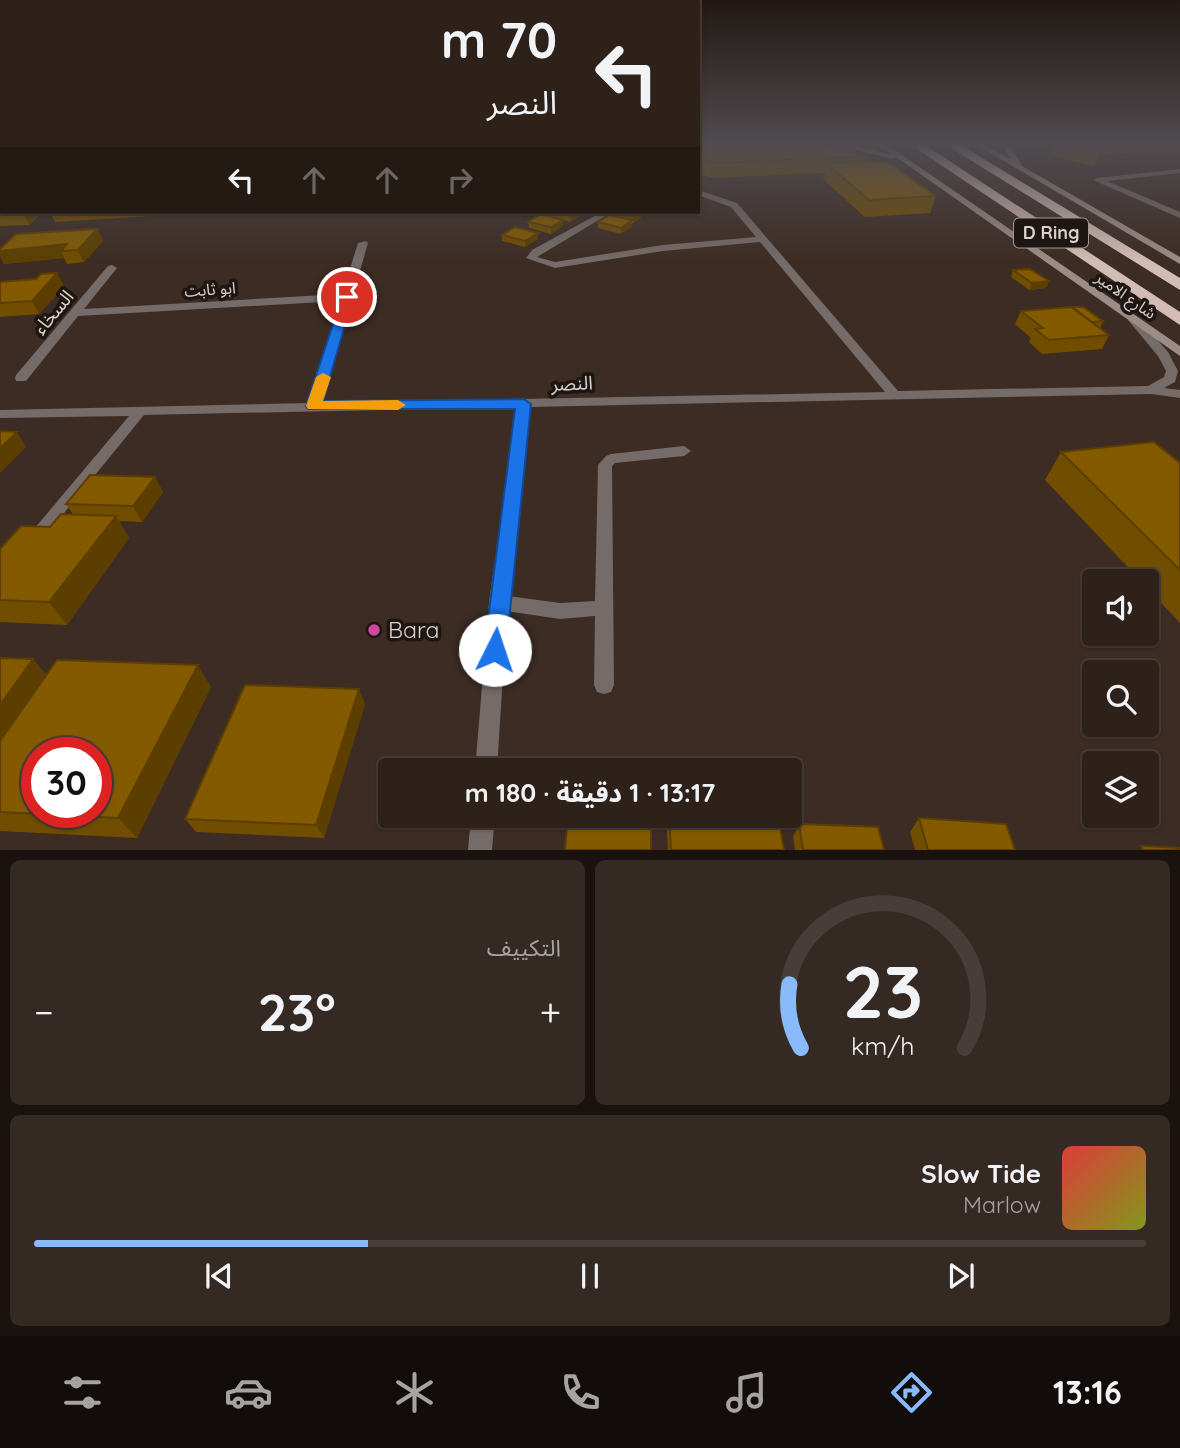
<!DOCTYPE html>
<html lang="ar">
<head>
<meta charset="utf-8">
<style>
  :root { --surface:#2d211a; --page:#352923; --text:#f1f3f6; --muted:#a7a3a2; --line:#483e39; --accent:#88bafc }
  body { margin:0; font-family:Quicksand,"Noto Sans Arabic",sans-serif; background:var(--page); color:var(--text); direction:rtl; height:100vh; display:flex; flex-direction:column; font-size:26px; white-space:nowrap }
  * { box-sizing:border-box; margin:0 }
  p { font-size:23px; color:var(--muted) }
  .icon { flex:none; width:38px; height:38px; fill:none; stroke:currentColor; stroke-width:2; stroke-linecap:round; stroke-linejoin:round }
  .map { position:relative; height:850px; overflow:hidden; direction:ltr }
  .drawer { display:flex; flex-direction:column; gap:10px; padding:10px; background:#19120e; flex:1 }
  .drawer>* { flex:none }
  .top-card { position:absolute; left:0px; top:0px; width:700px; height:214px; box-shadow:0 2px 5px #0004,0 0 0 2px var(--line); direction:rtl; background:#2d211a; color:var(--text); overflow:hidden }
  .buttons { position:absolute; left:1082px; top:569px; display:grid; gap:14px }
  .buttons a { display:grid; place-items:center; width:77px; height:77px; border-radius:7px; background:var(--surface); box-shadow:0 2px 5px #0004,0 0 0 2px var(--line); font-size:35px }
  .speed { position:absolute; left:21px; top:737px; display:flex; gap:14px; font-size:35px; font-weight:700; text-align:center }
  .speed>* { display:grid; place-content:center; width:91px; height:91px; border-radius:50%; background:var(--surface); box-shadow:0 2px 5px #0004,0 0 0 2px var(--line); line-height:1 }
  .speed .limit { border:10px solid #d22; background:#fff; color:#111 }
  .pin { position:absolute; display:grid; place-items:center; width:60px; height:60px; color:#fff; margin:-30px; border:4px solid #fff; border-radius:50%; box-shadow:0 2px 7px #0007 }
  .me { position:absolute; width:77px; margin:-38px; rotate:4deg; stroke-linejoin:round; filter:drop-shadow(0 0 5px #0008) }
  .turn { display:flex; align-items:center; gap:24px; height:147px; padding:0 28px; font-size:32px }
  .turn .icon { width:91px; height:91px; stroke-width:2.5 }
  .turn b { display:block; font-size:49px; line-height:60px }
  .lanes { display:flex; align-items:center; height:66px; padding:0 28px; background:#0003; justify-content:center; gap:35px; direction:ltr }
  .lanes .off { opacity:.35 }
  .big { font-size:52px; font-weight:700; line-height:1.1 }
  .drawer .widget { flex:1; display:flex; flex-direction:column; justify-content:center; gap:10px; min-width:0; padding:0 24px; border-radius:10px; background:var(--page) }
  .drawer .dial { align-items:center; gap:0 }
  .dial svg { height:182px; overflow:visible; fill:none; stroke:var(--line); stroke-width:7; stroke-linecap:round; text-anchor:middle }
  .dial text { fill:var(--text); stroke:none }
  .song { display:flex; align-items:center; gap:21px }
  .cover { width:84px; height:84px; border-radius:10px; background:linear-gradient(135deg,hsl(0 70% 55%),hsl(70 70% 35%)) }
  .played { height:7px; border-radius:4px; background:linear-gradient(90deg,var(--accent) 30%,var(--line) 30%) }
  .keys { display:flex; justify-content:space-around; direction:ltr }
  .heat { display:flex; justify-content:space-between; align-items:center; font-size:38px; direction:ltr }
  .drawer .tiles { flex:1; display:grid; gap:10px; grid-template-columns:1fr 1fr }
  .widget:last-child { grid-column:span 2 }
  .trip { position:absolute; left:378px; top:758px; width:424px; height:70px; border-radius:7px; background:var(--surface); box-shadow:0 2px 5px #0004,0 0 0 2px var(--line); font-weight:700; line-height:70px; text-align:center; direction:rtl }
  .menu { display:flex; height:112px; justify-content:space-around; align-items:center; background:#120d0a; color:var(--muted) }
  .menu .icon { width:49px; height:49px }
  .menu .current { color:var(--accent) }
  .menu b { font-size:32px; color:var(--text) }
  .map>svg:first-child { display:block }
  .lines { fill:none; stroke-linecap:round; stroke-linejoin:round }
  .street { fill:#756b68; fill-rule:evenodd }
  .secondary { fill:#9b8c87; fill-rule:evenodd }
  .highway { fill:#d3bcb5; fill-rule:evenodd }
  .wall { fill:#714d00 }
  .shaded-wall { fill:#5c3f00 }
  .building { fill:#835a00; stroke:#5c3f00; stroke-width:2; fill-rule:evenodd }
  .route { fill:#1a73e8; stroke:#114b97; stroke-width:2 }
  .slow { fill:#f59e0b }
  .hotel-dot { fill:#d1479c; stroke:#1e1612; stroke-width:2.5 }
  .labels { text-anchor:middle; stroke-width:7; stroke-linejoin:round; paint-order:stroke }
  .far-street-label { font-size:16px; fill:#dbd0cb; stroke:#1e1612 }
  .shield { fill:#1e1612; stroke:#a29894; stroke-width:2 }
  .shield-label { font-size:18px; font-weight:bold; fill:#dbd0cb }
  .street-label { font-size:19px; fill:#dbd0cb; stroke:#1e1612 }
  .near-poi-label { font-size:23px; fill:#dbd0cb; stroke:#1e1612; text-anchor:start }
</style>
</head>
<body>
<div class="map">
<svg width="1180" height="850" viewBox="0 0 1180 850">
  <rect width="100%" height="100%" fill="#3c2c23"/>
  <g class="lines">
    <g class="street">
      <polygon points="1180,169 1180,173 1107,181 1180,212 1180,218 1093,180 1097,178"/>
      <polygon points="698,190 737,203 898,391 1148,386 1164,377 1166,371 1158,356 1128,320 1134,317 1138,318 1168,352 1178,371 1175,382 1164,388 1180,390 1180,398 1151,394 530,407 508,596 560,603 595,601 598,465 606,456 611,454 684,446 691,451 684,456 615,463 612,466 614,685 611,692 604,694 597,692 594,685 595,616 560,619 507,611 497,770 475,770 489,602 517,407 144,415 38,545 32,547 26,545 24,541 129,416 0,418 0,410 308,403 340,301 78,316 26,381 16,381 15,378 16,375 108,266 112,265 117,268 84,309 342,294 358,243 366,241 368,243 322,403 885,392 760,242 663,251 555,268 526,258 532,250 602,212 612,212 537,257 555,262 663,245 756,237 731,207 698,195"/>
      <polygon points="471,816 495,816 492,850 468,850"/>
    </g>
    <g class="secondary">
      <polygon points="834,144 844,144 892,155 878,144 886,144 1180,346 1180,356 896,157 893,159"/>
      <polygon points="975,144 983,144 1010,159 1002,144 1009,144 1022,166 1180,257 1180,264"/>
      <rect x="0" y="149" width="2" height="4"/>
      <rect x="0" y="176" width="2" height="4"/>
    </g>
    <g class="highway">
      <polygon points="951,144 959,144 1180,278 1180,290 951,148"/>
      <polygon points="917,145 925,145 1180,312 1180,325 917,149"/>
      <rect x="0" y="165" width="2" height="8"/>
    </g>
  </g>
  <g class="wall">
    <polygon points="1056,144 1180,144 1180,151 1101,154 1093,166 1051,156"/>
    <polygon points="698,146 869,156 868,162 936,196 930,213 865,217 823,179 825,173 715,178 698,174"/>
    <polygon points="0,180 2,180 2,212 43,212 29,225 0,226"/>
    <polygon points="50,212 218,212 55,222"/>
    <polygon points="548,212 582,212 582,215 570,222 563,220 563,226 551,234 529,228 528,222 548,216"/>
    <polygon points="611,212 643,216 633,223 632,223 632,226 621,234 598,228 598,222 611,215"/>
    <polygon points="97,229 103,241 84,262 67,264 64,258 4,264 0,256 0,249"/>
    <polygon points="538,233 538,239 525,247 502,241 502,235"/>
    <polygon points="1013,270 1046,288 1029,290 1011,277"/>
    <polygon points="57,273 64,286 39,314 0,317 0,282 36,279"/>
    <polygon points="1021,311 1103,321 1100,328 1109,335 1102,349 1042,354 1029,342 1031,338 1015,324"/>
    <polygon points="1061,452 1180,463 1180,623 1146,587 1146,581 1141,581 1045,480"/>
    <polygon points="155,477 163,492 142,522 119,521 129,538 67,625 0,622 0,549 50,527 73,514 66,504"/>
    <polygon points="0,658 46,674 211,687 137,838 0,831"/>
    <polygon points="359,689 365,704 324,838 196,832 185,819"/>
    <polygon points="666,816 778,816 784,850 668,850"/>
    <polygon points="919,818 1015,850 915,850 910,832"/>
    <polygon points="799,824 884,850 795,850 793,837"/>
  </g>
  <g class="shaded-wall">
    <polygon points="1106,144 1101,154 1093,166 1097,156"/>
    <polygon points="23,212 43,212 29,225"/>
    <polygon points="578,212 582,212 582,215 570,222 570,216"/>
    <polygon points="641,212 644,212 643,216 633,223 634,217"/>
    <polygon points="563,220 563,226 551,234 551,227"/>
    <polygon points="632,220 632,226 621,234 621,228"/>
    <polygon points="97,229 103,241 84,262 78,250"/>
    <polygon points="538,233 538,239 525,247 525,241"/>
    <polygon points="67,244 61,251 64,258 4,264 0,256 0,251"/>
    <polygon points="57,273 64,286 39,314 32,301"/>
    <polygon points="1049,281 1046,288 1029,290 1032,283"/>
    <polygon points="17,432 26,447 0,473 0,448"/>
    <polygon points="155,477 163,492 142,522 133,506"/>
    <polygon points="116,516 129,538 67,625 49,602"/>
    <polygon points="33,659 52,681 0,758 0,705"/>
    <polygon points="198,665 211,687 137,838 118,818"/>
    <polygon points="359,689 365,704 324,838 316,825"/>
  </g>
  <g class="building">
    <polygon points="738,144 816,144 869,156 717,163 698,159 698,146"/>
    <polygon points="1056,144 1122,144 1106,144 1097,156 1055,146"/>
    <polygon points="886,161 936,196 869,200 827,164"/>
    <rect x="0" y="180" width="2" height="24"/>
    <polygon points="552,212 578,212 570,216"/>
    <polygon points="611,212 641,212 634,217"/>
    <polygon points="541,214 563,220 551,227 528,222"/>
    <polygon points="609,215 632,220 621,228 598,222"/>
    <polygon points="515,227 538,233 525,241 502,235"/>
    <polygon points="97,229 78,250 61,251 67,244 0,251 0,249 16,234"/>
    <polygon points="1030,269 1049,281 1032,283 1013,270"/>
    <polygon points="57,273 32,301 0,303 0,282 36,279 41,274"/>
    <polygon points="1071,307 1109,335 1049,340 1035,329 1043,328 1021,311"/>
    <polygon points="1072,307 1083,307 1103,321 1092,322"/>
    <polygon points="0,431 17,432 0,448"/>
    <polygon points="1154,442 1180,463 1180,570 1061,452"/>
    <polygon points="90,475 155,477 133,506 66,504"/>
    <polygon points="61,514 116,516 49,602 0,600 0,549 21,526 50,527"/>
    <polygon points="0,658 33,659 0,705"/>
    <path d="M57,660L198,665L118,818L0,812V741ZM37,752H96V812H37Z"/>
    <polygon points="245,685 359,689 316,825 185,819"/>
    <polygon points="568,816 651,816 651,850 565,850"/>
    <polygon points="669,816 778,816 784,850 671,850"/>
    <polygon points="919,818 1006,824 1015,850 928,850"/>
    <polygon points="799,824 878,827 884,850 803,850"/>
    <polygon points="1141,846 1180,848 1180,850 1143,850"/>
  </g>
  <linearGradient id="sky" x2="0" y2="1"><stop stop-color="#211813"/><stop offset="0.55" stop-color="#504b50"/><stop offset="1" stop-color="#504b50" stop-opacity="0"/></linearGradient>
  <rect width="1180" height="262" fill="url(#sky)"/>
  <polygon class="route" points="343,294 353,297 323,401 524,399 531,404 506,650 503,657 495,660 487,657 484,650 515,409 308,409 306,406"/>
  <polygon class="slow" points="323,373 331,377 323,401 398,400 406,405 398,410 308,409 306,406 316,377"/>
  <circle class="hotel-dot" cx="374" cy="630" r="7"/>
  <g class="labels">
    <g class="far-street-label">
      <text transform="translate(210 289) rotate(-4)" y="6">ابو ثابت</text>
      <text transform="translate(1126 295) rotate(35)" y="6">شارع الامير</text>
    </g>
    <rect class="shield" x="1014" y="218.5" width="74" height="29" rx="5"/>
    <g class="shield-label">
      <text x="1051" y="239">D Ring</text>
    </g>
    <g class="street-label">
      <text transform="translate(53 312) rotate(-50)" y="7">السخاء</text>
      <text transform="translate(572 383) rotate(-2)" y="7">النصر</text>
    </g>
    <g class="near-poi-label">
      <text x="388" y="638">Bara</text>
    </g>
  </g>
</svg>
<div class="buttons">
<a><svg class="icon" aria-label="sound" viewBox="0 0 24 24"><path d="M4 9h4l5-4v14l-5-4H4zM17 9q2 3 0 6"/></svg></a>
<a><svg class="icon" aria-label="search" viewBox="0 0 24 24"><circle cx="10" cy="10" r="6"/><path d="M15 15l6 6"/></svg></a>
<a><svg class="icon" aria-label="layers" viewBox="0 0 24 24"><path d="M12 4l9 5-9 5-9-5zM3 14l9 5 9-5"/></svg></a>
</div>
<div class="speed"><div class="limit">30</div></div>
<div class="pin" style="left:347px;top:297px;background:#d93025"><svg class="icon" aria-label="arrive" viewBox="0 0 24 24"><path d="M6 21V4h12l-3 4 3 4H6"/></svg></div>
<svg class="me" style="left:495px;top:650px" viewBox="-20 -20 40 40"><circle r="19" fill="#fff"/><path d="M0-13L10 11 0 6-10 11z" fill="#1a73e8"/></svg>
<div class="trip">13:17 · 1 دقيقة · 180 m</div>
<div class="top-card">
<div class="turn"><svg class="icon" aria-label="left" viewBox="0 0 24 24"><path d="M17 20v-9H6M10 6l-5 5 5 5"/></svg><div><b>70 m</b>النصر</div></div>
<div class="lanes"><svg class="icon" aria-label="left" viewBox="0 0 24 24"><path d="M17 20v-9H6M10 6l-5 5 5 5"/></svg><svg class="icon off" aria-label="ahead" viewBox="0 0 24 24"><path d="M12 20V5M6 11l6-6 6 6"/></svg><svg class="icon off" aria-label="ahead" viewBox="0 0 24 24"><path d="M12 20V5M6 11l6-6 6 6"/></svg><svg class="icon off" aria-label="right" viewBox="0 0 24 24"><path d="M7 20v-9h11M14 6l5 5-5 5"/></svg></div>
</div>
</div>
<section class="drawer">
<div class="tiles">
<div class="widget dial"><svg viewBox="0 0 100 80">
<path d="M14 69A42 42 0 1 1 86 69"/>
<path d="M14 69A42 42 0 0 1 9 41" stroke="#88bafc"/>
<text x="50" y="56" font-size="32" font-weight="700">23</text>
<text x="50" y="72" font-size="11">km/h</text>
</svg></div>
<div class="widget"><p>التكييف</p>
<div class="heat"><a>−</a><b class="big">23°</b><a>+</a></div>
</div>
<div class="widget">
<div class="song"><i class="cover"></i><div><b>Slow Tide</b><p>Marlow</p></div></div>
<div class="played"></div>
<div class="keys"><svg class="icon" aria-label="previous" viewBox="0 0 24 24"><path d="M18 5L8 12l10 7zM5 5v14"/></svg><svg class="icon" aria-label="pause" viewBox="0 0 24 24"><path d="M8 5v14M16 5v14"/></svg><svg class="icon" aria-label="next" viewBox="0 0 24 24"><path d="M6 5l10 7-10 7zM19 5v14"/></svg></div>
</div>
</div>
</section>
<nav class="menu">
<b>13:16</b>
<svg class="icon current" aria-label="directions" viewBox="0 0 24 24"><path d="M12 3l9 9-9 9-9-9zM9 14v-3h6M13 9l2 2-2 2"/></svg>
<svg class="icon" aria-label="music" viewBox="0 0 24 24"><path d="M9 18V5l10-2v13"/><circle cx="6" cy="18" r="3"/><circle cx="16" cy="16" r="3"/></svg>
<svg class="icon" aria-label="phone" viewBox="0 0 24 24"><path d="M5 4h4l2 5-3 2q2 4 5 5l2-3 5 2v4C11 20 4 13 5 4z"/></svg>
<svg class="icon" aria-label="climate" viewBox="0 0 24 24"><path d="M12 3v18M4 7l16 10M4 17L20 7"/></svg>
<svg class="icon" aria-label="car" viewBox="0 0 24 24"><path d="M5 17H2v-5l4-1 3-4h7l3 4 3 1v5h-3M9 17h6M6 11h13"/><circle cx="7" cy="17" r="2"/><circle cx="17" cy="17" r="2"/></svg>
<svg class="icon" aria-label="filters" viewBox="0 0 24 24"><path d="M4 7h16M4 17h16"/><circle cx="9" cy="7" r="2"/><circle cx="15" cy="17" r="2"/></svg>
</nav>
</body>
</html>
